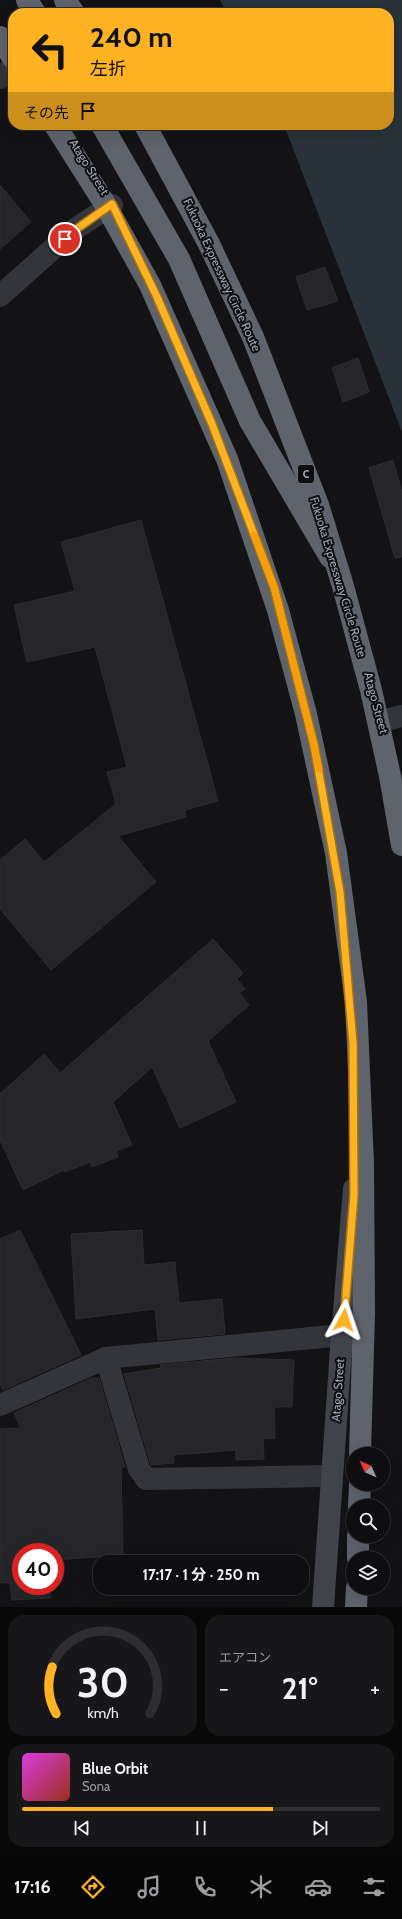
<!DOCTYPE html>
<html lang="ja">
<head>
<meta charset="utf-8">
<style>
  :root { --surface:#0e0e10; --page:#171719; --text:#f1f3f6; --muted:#9b9c9f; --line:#2e2e30; --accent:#ffb322 }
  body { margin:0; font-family:Cabin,"Noto Sans JP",sans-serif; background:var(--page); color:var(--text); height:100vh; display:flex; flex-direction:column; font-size:15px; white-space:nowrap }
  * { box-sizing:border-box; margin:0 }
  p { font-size:13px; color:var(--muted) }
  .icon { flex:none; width:22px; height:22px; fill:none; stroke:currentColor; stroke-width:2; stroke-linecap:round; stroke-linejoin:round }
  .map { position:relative; height:1607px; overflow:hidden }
  .panel { display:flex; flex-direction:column; gap:8px; padding:8px; background:#080809; flex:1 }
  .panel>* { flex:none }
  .banner { position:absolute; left:8px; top:8px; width:386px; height:122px; border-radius:16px; box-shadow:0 4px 16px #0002,0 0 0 1px var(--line); background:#ffb322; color:#111; overflow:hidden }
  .needle { width:26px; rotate:314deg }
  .buttons { position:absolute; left:346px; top:1447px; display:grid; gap:8px }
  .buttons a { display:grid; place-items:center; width:44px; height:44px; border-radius:50%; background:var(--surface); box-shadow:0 4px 16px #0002,0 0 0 1px var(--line); font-size:20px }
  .speed { position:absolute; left:12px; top:1543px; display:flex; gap:8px; font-size:20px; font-weight:700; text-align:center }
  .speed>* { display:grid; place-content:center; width:52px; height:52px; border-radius:50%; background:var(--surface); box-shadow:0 4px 16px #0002,0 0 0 1px var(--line); line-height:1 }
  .speed .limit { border:6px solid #d22; background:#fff; color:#111 }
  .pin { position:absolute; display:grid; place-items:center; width:34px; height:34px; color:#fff; margin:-17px; border:2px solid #fff; border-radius:50%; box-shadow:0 1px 4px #0007 }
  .me { position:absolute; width:44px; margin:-22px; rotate:5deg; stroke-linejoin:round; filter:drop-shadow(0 0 3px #0008) }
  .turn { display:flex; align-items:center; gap:14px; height:84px; padding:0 16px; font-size:18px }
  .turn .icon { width:52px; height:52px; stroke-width:2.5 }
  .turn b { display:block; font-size:28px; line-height:34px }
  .then { display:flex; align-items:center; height:38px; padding:0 16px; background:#0003; gap:8px; font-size:15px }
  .big { font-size:30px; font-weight:700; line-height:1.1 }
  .panel .tile { flex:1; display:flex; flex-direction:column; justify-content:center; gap:6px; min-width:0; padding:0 14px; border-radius:16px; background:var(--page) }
  .panel .dial { align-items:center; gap:0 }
  .dial svg { height:104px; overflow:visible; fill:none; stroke:var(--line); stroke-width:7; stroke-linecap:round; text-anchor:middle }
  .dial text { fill:var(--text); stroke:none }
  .song { display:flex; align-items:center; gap:12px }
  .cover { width:48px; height:48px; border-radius:6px; background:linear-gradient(135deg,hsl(300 70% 55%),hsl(10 70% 35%)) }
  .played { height:4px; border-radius:2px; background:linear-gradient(90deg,var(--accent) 70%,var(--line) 70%) }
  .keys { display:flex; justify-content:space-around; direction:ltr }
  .heat { display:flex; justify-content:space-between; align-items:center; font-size:22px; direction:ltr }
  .panel .tiles { flex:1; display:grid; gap:8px; grid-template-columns:1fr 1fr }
  .tile:last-child { grid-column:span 2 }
  .trip { position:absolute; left:93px; top:1555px; width:216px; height:40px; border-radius:16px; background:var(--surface); box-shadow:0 4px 16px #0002,0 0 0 1px var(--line); font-weight:700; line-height:40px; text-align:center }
  .tab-bar { display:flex; height:64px; justify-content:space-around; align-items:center; background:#060606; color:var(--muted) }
  .tab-bar .icon { width:28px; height:28px }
  .tab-bar .selected { color:var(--accent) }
  .tab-bar b { font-size:18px; color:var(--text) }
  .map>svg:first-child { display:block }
  .water { fill:#28323a }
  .building { fill:#262629; stroke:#2d2d32 }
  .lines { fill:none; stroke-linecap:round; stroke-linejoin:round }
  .street { stroke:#34353b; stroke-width:22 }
  .secondary { stroke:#42444b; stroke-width:22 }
  .highway { stroke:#5f636c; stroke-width:22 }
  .highway-bridge { stroke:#5f636c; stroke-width:22 }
  .route-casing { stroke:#a67416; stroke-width:10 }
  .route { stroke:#ffb322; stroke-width:7 }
  .slow { stroke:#f59e0b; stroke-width:7 }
  .labels { text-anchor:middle; stroke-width:4; stroke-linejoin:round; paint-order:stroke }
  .shield { fill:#0e0e10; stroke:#767b85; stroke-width:1 }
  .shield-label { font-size:11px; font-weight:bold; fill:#a3aab7 }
  .street-label { font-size:12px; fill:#a3aab7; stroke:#0e0e10 }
</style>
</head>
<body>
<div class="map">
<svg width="402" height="1607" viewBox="0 0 402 1607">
  <rect width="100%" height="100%" fill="#131315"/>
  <polygon class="water" points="220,0 402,0 402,432 284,125 389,125 389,13 227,13"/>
  <g class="building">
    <polygon points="0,185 31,222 0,249"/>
    <polygon points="325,267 338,301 307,310 296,277"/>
    <polygon points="358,358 369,392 343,402 332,368"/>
    <polygon points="393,460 402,492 402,557 395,558 369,468"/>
    <polygon points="141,520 218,801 185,810 186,817 118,836 156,882 51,970 0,909 0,860 25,839 44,862 116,804 107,772 127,767 95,647 27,662 14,605 75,591 61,542"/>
    <polygon points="213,939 243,973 237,979 245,989 239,993 249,1005 208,1041 236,1102 180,1128 152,1067 113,1102 132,1145 116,1151 118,1157 92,1167 90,1162 65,1172 64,1170 23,1190 0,1140 0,1094 44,1054 60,1073"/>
    <polygon points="20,1230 81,1355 3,1390 0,1383 0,1239"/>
    <polygon points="142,1230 144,1265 175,1262 179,1303 222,1299 225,1334 158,1340 155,1309 76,1319 71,1234"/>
    <polygon points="235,1358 294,1360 292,1407 274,1407 275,1438 263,1439 264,1459 236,1460 236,1450 173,1455 174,1463 151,1465 124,1374 161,1368 160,1365"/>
    <polygon points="92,1378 99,1378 125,1467 121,1467 123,1555 55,1560 55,1552 21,1552 21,1586 50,1586 50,1598 12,1600 10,1583 0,1583 0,1429 21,1428 14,1413"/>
  </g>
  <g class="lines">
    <g class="street">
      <polyline points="0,78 13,67"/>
      <polyline points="0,296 75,229 112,205"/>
      <polyline points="382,721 402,716"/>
      <polyline points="106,1358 139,1469 146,1479 332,1476"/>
      <polyline points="0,1405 106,1358 342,1335"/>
    </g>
    <polyline class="secondary" points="323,1607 342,1335 354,1189"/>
    <g class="highway">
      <polyline points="27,0 35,13"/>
      <polyline points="65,0 74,13"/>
      <polyline points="0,37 13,58"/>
      <polyline points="102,125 179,259 250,421 330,557"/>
      <polyline points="359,1506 360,1484"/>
      <polyline points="358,1558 358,1536"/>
      <polyline points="356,1607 357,1588"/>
    </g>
    <g class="highway-bridge">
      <polyline points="55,125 105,204 150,285 227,459 278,610 306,714 336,853 356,1002 363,1164 364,1313 360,1454"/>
      <polyline points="145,125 209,244 253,337 318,505 343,586 371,690 390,776 402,845"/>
    </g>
  </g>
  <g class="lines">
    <g class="route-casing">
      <polyline id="route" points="65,239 75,230 112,204 157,297 212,424 274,587 314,745 340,892 353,1043 354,1195 344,1320"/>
    </g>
    <use href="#route" class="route"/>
    <polyline class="slow" points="254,535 274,587 314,745 319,769"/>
  </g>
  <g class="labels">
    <rect class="shield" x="298" y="465" width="16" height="18" rx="3"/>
    <g class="shield-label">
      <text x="306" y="478">C</text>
    </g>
    <g class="street-label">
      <text transform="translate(89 167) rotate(58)" y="4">Atago Street</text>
      <text transform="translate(222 275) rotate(65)" y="4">Fukuoka Expressway Circle Route</text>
      <text transform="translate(338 577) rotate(73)" y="4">Fukuoka Expressway Circle Route</text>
      <text transform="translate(376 703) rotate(75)" y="4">Atago Street</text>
      <text transform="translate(338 1390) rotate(-86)" y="4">Atago Street</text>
    </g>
  </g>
</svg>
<div class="buttons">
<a><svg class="needle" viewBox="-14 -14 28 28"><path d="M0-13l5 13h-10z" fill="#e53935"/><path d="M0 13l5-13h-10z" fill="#9b9c9f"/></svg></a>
<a><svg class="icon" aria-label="search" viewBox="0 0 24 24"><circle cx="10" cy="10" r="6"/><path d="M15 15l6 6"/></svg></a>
<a><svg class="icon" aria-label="layers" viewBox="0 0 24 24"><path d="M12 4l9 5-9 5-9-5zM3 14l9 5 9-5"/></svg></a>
</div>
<div class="speed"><div class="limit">40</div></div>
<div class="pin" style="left:65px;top:239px;background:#d93025"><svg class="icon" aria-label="arrive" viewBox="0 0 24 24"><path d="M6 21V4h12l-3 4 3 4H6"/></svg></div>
<svg class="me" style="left:344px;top:1320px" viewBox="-20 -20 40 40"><path d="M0-17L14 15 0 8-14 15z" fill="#ffb322" stroke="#fff" stroke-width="4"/></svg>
<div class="trip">17:17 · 1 分 · 250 m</div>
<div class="banner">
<div class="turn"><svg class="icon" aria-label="left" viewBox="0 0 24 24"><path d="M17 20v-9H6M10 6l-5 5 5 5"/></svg><div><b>240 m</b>左折</div></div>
<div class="then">その先<svg class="icon" aria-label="arrive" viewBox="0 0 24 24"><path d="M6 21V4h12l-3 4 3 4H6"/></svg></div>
</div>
</div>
<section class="panel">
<div class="tiles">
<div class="tile dial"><svg viewBox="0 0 100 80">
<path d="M14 69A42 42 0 1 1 86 69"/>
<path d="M14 69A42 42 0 0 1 11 33" stroke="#ffb322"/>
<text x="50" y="56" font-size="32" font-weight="700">30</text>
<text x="50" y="72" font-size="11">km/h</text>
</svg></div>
<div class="tile"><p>エアコン</p>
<div class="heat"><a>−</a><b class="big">21°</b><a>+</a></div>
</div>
<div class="tile">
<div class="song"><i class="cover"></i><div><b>Blue Orbit</b><p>Sona</p></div></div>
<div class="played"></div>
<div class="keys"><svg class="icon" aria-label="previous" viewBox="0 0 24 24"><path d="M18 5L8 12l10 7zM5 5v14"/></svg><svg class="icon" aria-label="pause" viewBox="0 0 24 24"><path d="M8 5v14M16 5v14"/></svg><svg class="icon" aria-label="next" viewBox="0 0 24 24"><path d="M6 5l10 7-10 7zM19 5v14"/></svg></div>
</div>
</div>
</section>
<nav class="tab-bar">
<b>17:16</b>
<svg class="icon selected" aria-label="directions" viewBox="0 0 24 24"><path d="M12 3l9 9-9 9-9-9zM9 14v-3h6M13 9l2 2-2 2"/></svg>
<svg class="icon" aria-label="music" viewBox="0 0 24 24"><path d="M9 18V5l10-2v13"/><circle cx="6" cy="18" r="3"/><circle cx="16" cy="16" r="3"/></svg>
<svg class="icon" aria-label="phone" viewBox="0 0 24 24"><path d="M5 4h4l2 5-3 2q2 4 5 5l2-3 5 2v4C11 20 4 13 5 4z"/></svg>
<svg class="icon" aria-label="climate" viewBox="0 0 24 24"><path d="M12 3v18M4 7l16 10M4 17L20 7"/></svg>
<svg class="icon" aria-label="car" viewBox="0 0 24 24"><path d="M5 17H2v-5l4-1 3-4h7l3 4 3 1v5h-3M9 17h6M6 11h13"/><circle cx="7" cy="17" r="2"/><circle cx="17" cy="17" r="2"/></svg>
<svg class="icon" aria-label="filters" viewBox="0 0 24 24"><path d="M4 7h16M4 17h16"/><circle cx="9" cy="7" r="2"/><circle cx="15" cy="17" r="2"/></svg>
</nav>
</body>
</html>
